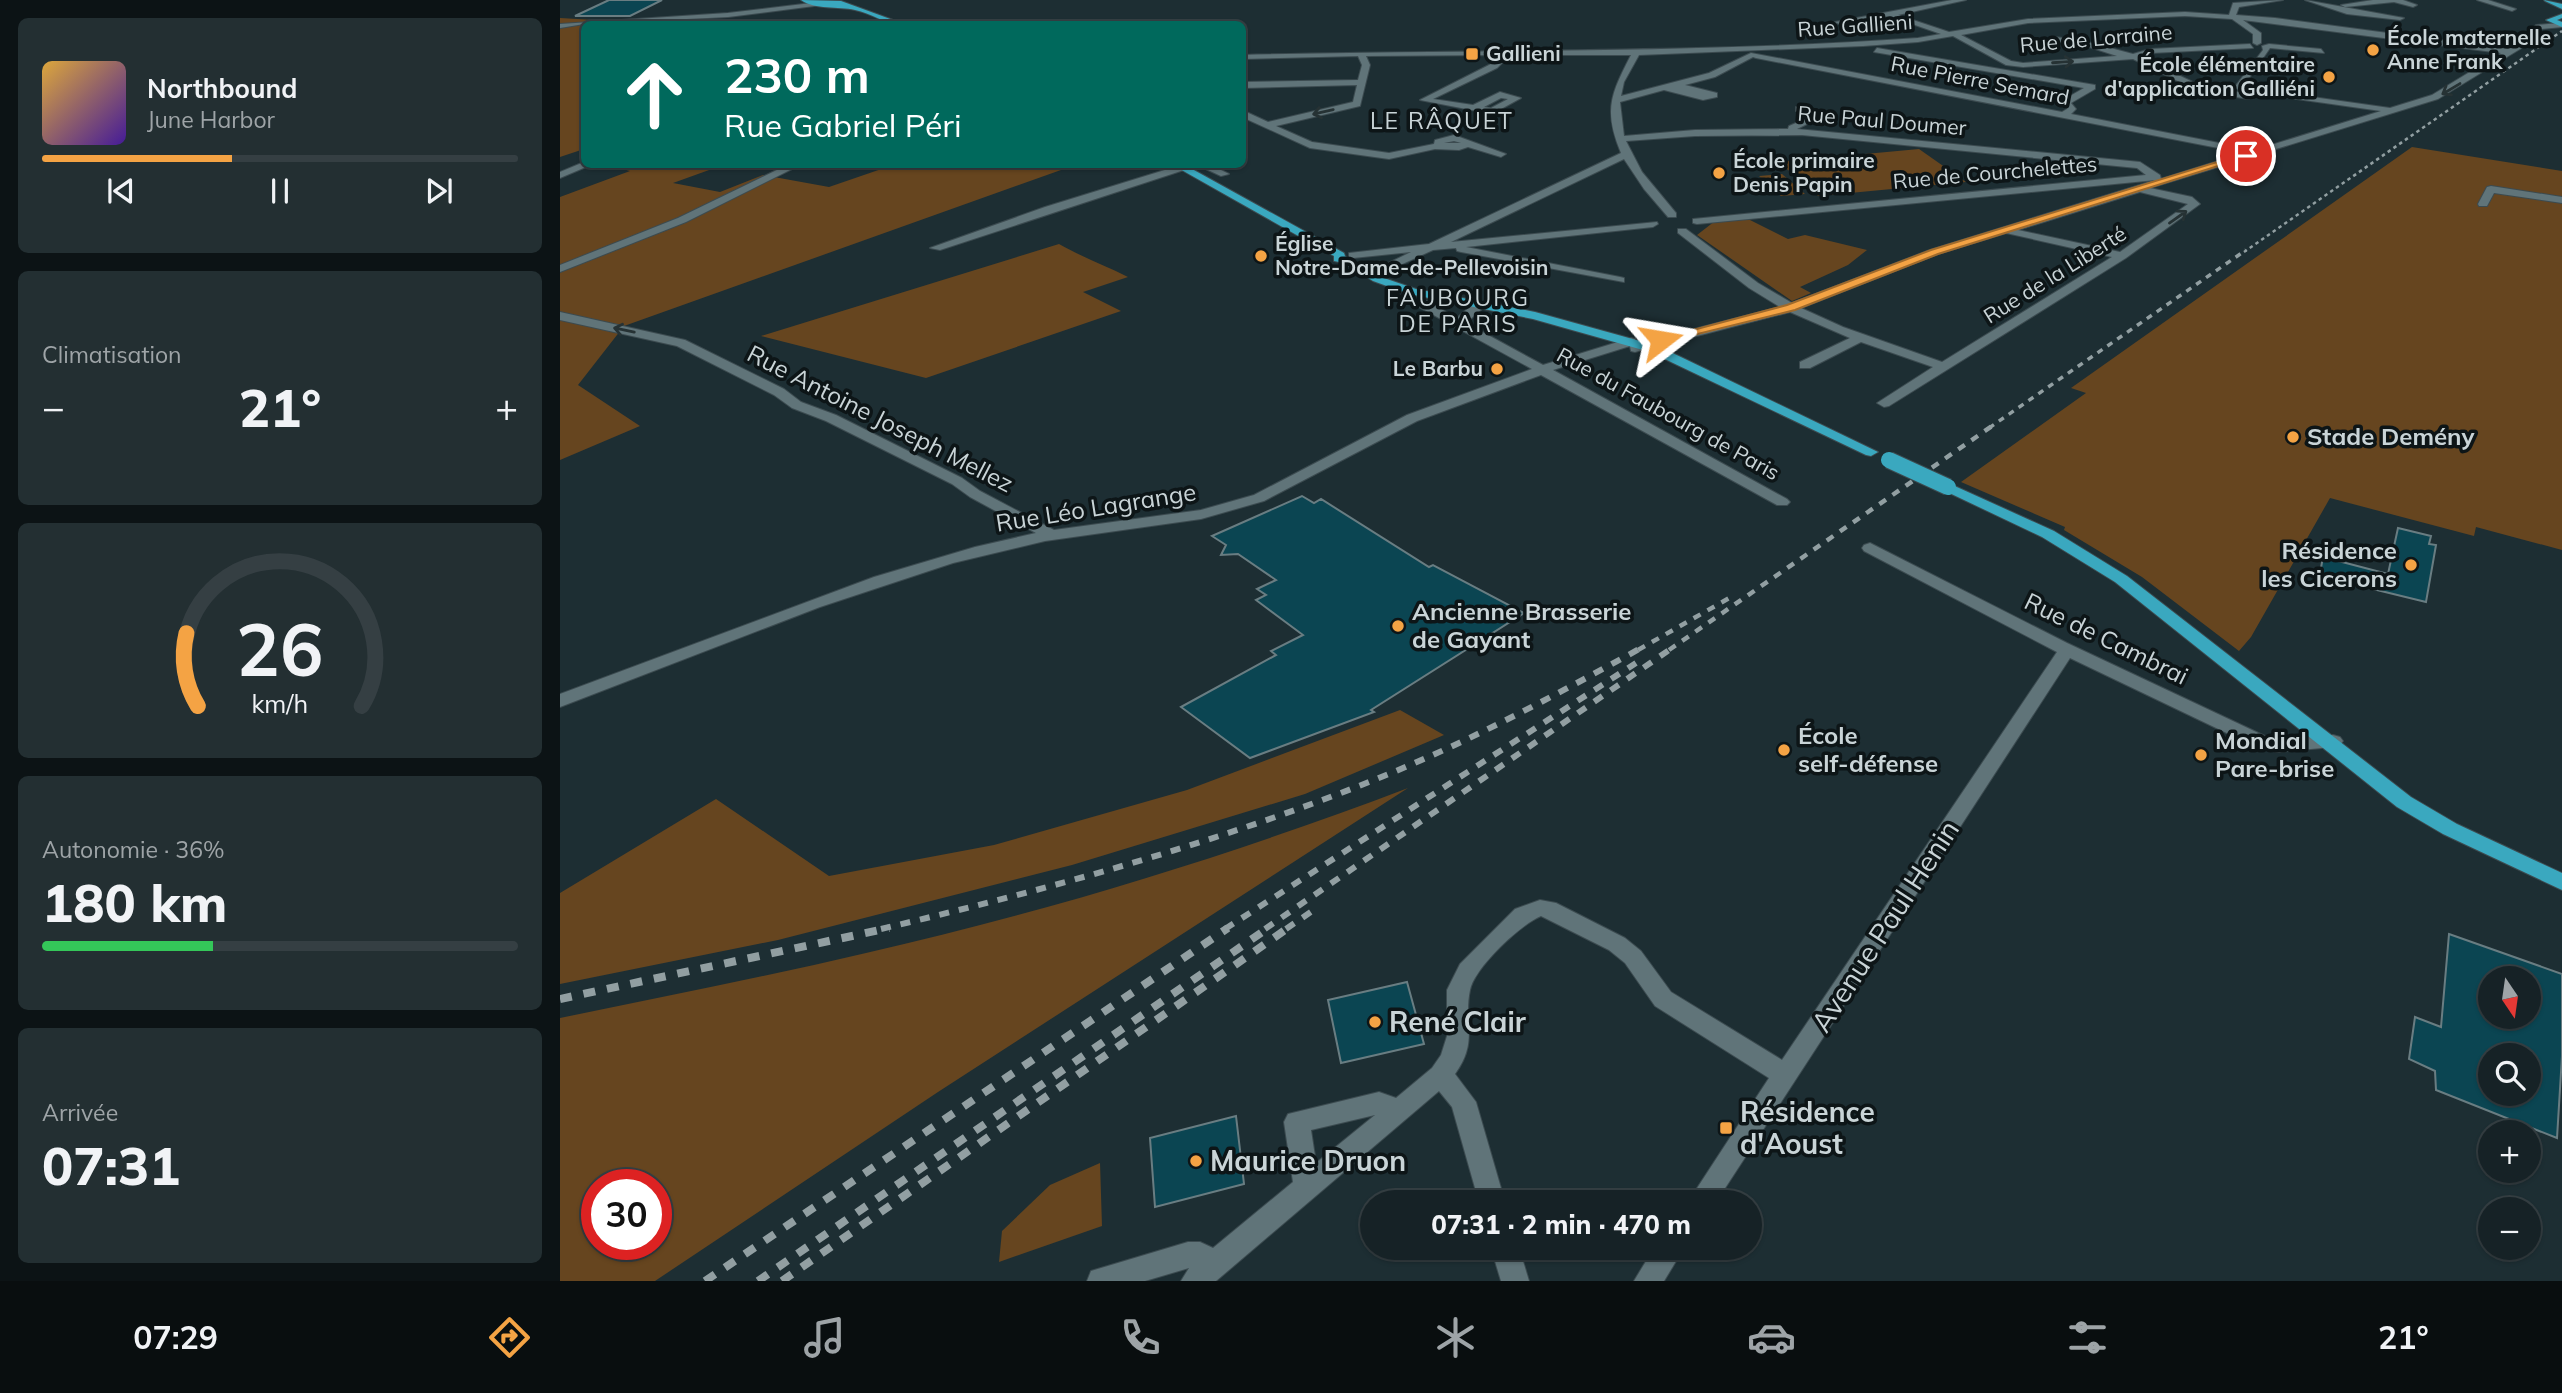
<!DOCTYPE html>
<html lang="fr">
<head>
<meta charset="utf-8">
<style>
  :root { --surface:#162226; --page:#232f32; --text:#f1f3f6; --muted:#9ea4a7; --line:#353f43; --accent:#f4a344 }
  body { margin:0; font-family:Mulish,sans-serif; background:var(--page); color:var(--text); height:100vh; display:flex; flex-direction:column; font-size:26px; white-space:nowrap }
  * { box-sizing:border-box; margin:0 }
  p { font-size:23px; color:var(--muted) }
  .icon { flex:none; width:38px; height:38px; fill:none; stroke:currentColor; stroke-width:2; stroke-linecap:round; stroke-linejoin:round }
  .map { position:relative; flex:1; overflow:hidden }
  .panel { display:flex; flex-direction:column; gap:18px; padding:18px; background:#0c1315; width:560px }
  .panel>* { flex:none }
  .top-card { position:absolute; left:21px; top:21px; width:665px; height:147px; border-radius:10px; box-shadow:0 2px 5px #0004,0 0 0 2px var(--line); background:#00695c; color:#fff; overflow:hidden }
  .needle { width:46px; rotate:167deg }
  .buttons { position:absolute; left:1918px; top:966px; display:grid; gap:14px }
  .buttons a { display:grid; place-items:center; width:63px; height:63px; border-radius:50%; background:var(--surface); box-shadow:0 2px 5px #0004,0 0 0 2px var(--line); font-size:35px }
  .speed { position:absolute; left:21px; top:1169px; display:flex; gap:14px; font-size:35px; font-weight:700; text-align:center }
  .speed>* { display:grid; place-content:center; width:91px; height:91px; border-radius:50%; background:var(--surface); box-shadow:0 2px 5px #0004,0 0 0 2px var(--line); line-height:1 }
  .speed .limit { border:10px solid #d22; background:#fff; color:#111 }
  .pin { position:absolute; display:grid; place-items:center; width:60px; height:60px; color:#fff; margin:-30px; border:4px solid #fff; border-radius:50%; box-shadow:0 2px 7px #0007 }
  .me { position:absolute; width:77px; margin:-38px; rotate:76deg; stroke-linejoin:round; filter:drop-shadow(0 0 5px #0008) }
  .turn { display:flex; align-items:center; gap:24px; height:147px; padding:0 28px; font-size:32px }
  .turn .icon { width:91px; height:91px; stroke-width:2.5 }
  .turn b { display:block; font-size:49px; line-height:60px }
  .big { font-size:52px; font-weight:800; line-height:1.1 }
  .panel .widget { flex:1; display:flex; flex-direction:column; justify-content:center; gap:10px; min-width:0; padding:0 24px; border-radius:10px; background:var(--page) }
  .panel .dial { align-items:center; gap:0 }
  .dial svg { height:182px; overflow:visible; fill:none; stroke:var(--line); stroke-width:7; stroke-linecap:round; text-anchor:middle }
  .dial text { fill:var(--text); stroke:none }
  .song { display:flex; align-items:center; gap:21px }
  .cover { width:84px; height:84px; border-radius:10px; background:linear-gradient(135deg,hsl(40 70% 55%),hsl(260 70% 35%)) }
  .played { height:7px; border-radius:4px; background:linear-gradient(90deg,var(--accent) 40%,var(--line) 40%) }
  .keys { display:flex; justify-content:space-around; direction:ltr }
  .heat { display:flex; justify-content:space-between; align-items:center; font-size:38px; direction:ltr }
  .charge { height:10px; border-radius:5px; background:linear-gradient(90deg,#34c759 36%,var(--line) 0) }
  .trip { position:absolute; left:800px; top:1190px; width:402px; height:70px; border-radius:35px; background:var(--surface); box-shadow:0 2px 5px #0004,0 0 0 2px var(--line); font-weight:800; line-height:70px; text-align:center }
  .tab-bar { display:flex; height:112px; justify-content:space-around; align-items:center; background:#090e0f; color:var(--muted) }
  .tab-bar .icon { width:49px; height:49px }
  .tab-bar .active { color:var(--accent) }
  .tab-bar b { font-size:32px; color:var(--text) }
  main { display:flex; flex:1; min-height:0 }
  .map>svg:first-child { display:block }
  .green { fill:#66451f; fill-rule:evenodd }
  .building { fill:#0b4552; stroke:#697d82; stroke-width:2; fill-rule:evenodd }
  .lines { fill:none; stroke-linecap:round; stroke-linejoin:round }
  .minor-casing { stroke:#3c4b50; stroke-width:2 }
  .major-casing { stroke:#3c4b50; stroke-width:2 }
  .minor { fill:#607479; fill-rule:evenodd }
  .major { fill:#3aa8bf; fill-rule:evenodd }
  .rail-far4 { stroke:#929fa2; stroke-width:2.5; stroke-dasharray:3.5 3.5; stroke-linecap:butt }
  .rail-far3 { stroke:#929fa2; stroke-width:3.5; stroke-dasharray:6 6; stroke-linecap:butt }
  .rail-far2 { stroke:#929fa2; stroke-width:4.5; stroke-dasharray:8 8; stroke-linecap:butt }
  .rail-far1 { stroke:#929fa2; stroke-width:6; stroke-dasharray:10 10; stroke-linecap:butt }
  .rail { stroke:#929fa2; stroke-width:8; stroke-dasharray:12 12; stroke-linecap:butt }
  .major-bridge-casing { stroke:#3c4b50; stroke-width:18; stroke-linecap:butt }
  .major-bridge { stroke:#3aa8bf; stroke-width:16 }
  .oneway { stroke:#263234 }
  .route { fill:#f4a344; stroke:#9f6a2c; stroke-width:2 }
  .poi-dot { fill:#f4a344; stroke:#0d1517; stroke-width:2.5 }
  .labels { text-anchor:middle; stroke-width:7; stroke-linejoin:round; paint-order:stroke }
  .far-street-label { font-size:21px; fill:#c9d4d7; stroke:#0d1517 }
  .far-poi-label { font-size:21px; font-weight:bold; fill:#c9d4d7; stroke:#0d1517; text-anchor:start }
  .far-quarter-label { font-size:23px; letter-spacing:2px; fill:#c9d4d7; stroke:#0d1517 }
  .street-label { font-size:24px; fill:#c9d4d7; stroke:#0d1517 }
  .poi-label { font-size:24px; font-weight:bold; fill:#c9d4d7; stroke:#0d1517; text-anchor:start }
  .near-street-label { font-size:28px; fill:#c9d4d7; stroke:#0d1517 }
  .near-poi-label { font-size:28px; font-weight:bold; fill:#c9d4d7; stroke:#0d1517; text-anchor:start }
</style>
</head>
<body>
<main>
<section class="panel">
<div class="widget">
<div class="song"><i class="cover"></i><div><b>Northbound</b><p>June Harbor</p></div></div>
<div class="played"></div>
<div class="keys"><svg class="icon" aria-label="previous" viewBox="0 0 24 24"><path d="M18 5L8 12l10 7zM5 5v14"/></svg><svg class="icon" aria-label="pause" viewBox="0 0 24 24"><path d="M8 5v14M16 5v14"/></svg><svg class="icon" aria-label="next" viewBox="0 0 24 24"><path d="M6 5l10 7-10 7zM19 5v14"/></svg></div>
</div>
<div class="widget"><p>Climatisation</p>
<div class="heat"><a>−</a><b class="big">21°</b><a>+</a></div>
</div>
<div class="widget dial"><svg viewBox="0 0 100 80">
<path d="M14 69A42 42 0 1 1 86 69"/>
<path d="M14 69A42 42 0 0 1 9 37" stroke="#f4a344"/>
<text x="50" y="56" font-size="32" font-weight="700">26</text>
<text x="50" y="72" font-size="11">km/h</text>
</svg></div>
<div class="widget"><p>Autonomie · 36%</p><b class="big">180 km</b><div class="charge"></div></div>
<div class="widget"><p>Arrivée</p><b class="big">07:31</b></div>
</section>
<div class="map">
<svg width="2002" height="1281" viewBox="0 0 2002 1281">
  <rect width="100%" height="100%" fill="#1d2e33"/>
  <g class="green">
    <polygon points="0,18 35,20 21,27 24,27 24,149 0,157"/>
    <polygon points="1852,147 2002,171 2002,550 1916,527 1914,536 1770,498 1691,637 1679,651 1582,577 1504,530 1505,527 1401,482 1526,393 1511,388"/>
    <polygon points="1359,149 1406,182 1258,196 1219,162"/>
    <polygon points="489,164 501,170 64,326 18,385 80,426 0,460 0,197 70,171 48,165 163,165 113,183 160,192 203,175 269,187 333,165"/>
    <polygon points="1222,174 1245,194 1221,196 1199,176"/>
    <polygon points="1186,218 1228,239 1245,235 1307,250 1288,265 1240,287 1251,293 1232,301 1137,235 1155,221"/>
    <path d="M499,244C522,257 544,265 568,277L523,292L561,311L366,378L201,336Z"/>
    <polygon points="840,710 884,735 745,794 512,865 218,940 0,984 0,893 156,799 269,876 434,845 627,790"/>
    <path d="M848,788L378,1092L95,1281H0V1018C102,997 204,977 306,953C490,911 672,855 848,788ZM37,1185H96V1244H37Z"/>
    <polygon points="540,1163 542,1226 439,1262 442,1231 490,1185"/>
  </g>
  <g class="building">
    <polygon points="49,0 102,0 70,16 15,16"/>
    <polygon points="742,496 754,503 761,499 869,567 873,565 964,613 811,710 814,712 690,758 621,707 716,655 711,651 743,635 696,600 706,595 697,589 716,580 678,554 661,555 666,545 652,536"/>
    <polygon points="1838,528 1871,536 1869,544 1876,545 1866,602 1776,580 1777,577 1760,573 1763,557 1828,574"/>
    <path d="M1889,934L2002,974V1056L1997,1138L1876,1090L1875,1071L1849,1059L1855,1017L1881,1027ZM1930,978H1969V1017H1930ZM1930,1055H1969V1094H1930Z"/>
    <polygon points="847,982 864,1044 781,1063 768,1000"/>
    <polygon points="676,1116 684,1184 595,1207 590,1138"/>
  </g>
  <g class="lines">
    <g class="minor-casing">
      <g id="minor">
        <path d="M1392,0H1406L1338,15L1389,32L1468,19L1625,12L1669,15L1673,3L1723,0L1679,7L1676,15L1715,18L1948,49L1976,25L2000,23L2002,27L1981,29L1960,49L1878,99L1590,188L1632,197L1640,204L1566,258L1329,406L1324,407L1317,403L1373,367L1301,342L1250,368H1240V362L1290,338L1230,312L1075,352L1071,351L1070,346L993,370L1227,499L1230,502L1227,505H1217L981,375L857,421L704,501L641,519L485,541L393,563L260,607L0,707V694L314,577L415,547L476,533L410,497L392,484L266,421L232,408L214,395L117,346L0,320V312L125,340L224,389L241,402L276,415L402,478L420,491L494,530L641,510L694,495L847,415L972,369L859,307V301H867L897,318L915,302H923V308L906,323L983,365L1071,338L1075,339L1076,344L1220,307L1189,288L1118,233V229H1126L1198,283L1232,303L1370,250L1596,180L1137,224L1133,223V219L1586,175L1577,168L1242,135L1135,136L1066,141L1082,172L1116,213V217H1108L1084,189L1064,159L891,242L1097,222L1098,224L1093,227L906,247L1060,277L1064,278V282L901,252L897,251L896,248L873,250L812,278L808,277V273L851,252L793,258L789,257V253L869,244L1061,153C1043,110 1051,94 1071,55H945L944,61L937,68L873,99L913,105L940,92L961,98L932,114L860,100L931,64L936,60L937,55L806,56L810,65L800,106L716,126L752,142L829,153L874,144L875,140L894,135L946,154L941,157L908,147L899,150L875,149L829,159L750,148L682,117V110L708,122L793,102L797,85L682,88V82L798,80L802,65L798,56L682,59V55C908,49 1133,54 1358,38L1381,34L1329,16L1279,24L1275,22ZM1625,16L1672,19L1693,34V43L1697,45L1701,43V33L1683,20L1941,53L1872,95L1830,108L1683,87L1710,48L1764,53L1761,49L1709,44L1702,46L1703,50L1674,88L1687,93L1643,87L1581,57L1591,53L1693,48L1690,44L1590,49L1573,54L1524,41L1495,37L1492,41L1523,45L1557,56L1463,63L1451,61L1401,35L1468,23ZM1393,36L1446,65L1463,67L1573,59L1638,91L1689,99L1695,93L1821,111L1695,150L1511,114L1516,109L1511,103L1535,89V85L1317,48L1314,52L1524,88L1503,100L1507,109L1502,112L1191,53L1149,73L1061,96L1064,82L1079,55L1303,46L1358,42ZM1193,57L1196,58L1684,153L1601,179L1600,175L1580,162L1237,129L1259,118C1254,111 1245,106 1236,107V111L1250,117L1229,126L1228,129L1135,130L1064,136L1060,102L1104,90L1143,100L1157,97V93L1125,85L1155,77ZM941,98L948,99L931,108L924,107ZM894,141L901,143H884ZM1580,192L1628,204L1560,252L1458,230ZM1446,233L1552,257L1382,362L1283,327L1241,308L1378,254Z"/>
        <polygon points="1745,0 1844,18 1840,20 1787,14"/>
        <polygon points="1813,0 1843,0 1857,5 1853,7 1834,2 1785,7 1781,5"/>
        <polygon points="1917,0 1928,0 1956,9 1952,11"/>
        <polygon points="260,2 262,5 168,17 24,24 0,28 0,24 168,13"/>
        <polygon points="1887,59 1911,64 1907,66 1884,63"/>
        <polygon points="24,162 33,164 0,178 0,172"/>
        <polygon points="229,164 242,164 126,222 0,272 0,265 118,218"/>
        <polygon points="635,164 649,164 669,174 661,176"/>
        <polygon points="621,165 626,168 624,170 380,250 370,248 485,207"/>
        <polygon points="1931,186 2002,197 2002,203 1934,193 1927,206 1919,206 1918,204 1927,187"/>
        <path d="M1310,543L1507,643L1709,738L1773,735L1780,737L1783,741L1780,745L1773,747L1718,752L1698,748L1510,658L1156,1202H1128L1209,1078L1095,1006L1065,963L1049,950L981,916C960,925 915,967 910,990C903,1023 919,1041 895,1074L916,1102L945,1202H919L892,1107L879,1091L656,1281H621L629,1268L585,1281H527L531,1271L541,1268L628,1242H640L653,1248L733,1182L724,1122L728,1114L819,1092L836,1098L872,1068L881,1055L887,1036V990L900,964L955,909L980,900L996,903L1065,938L1081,951L1111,992L1222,1060L1497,652L1304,551L1302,548L1304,545ZM815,1115L756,1163L751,1130Z"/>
        <polygon points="931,1248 959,1248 969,1281 941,1281"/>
        <polygon points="1094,1248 1124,1248 1104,1281 1074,1281"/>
      </g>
    </g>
    <g class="major-casing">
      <g id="major">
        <path d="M241,0L281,1L344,24C327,26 312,13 295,10C278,6 255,10 241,0Z"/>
        <polygon points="1984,0 2002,4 2002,9 1985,1"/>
        <polygon points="2002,14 2002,18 1997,20 2002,22 2002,27 1986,20"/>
        <polygon points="611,164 623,164 784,253 785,256 821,277 856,289 975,312 1098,346 1318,452 1311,456 1306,455 1090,352 973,319 849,294 813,281 784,263 774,261 774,256"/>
        <polygon points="1388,483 1494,531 1567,576 1851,797 1897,824 2002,873 2002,890 1883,834 1837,807 1555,582 1482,537 1383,490 1381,487 1383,484"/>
      </g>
    </g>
    <use href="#minor" class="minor"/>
    <use href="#major" class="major"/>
    <polyline class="rail-far4" points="1684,252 2002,31"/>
    <polyline class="rail-far3" points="1429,428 1686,250"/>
    <g class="rail-far2">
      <polyline points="1078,650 1171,597"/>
      <polyline points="1109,650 1432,426"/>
    </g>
    <g class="rail-far1">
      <path d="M321,929C489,889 654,844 814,780C907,743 994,696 1081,648"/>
      <polyline points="665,929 1076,663"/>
      <polyline points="705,929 1112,648"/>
      <polyline points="726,929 758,907"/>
    </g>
    <g class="rail">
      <polyline points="0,999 329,928"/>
      <polyline points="145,1281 668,928"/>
      <polyline points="198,1281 708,928"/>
      <polyline points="222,1281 728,928"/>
    </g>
    <g class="major-bridge-casing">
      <polyline id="major-bridge" points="1329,460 1388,487"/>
    </g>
    <use href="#major-bridge" class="major-bridge"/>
  </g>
  <defs><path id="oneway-shaft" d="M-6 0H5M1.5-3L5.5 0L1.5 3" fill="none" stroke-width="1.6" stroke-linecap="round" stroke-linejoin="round" transform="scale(1.75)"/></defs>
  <g class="oneway">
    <use href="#oneway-shaft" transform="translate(1503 62) rotate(-4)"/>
    <use href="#oneway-shaft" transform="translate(1891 89) rotate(149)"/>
    <use href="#oneway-shaft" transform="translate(763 112) rotate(167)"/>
    <use href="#oneway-shaft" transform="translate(1618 217) rotate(-35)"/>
    <use href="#oneway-shaft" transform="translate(64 330) rotate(-168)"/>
  </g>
  <polygon class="route" points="1683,154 1690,156 1378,254 1235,310 1101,343 1095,340 1227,305 1371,250"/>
  <g class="poi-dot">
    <circle cx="1813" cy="50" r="7"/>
    <rect x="905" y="47" width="14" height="14" rx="3.5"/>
    <circle cx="1769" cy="77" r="7"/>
    <circle cx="1159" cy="173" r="7"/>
    <circle cx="701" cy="256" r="7"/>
    <circle cx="937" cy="369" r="7"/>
    <circle cx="1733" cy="437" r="7"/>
    <circle cx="1851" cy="565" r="7"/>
    <circle cx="838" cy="626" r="7"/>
    <circle cx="1224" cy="750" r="7"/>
    <circle cx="1641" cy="755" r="7"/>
    <circle cx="815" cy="1022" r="7"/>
    <rect x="1159" y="1121" width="14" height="14" rx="3.5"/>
    <circle cx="636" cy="1161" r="7"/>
  </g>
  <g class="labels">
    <g class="far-street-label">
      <text transform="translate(1295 26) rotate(-4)" y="7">Rue Gallieni</text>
      <text transform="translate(1536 39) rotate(-5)" y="7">Rue de Lorraine</text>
      <text transform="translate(1420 81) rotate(11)" y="7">Rue Pierre Semard</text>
      <text transform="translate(1322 121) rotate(5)" y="7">Rue Paul Doumer</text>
      <text transform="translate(1435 173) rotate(-5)" y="7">Rue de Courchelettes</text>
      <text transform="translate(1495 275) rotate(-32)" y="7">Rue de la Liberté</text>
      <text transform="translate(1108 414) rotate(29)" y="7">Rue du Faubourg de Paris</text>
    </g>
    <g class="far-poi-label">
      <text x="1827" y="45">École maternelle<tspan x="1827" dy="24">Anne Frank</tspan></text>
      <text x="926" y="61">Gallieni</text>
      <text x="1755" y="72" text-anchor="end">École élémentaire<tspan x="1755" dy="24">d'application Galliéni</tspan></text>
      <text x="1173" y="168">École primaire<tspan x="1173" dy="24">Denis Papin</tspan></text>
      <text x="715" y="251">Église<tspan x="715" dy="24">Notre-Dame-de-Pellevoisin</tspan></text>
      <text x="923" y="376" text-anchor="end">Le Barbu</text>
    </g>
    <g class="far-quarter-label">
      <text x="882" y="129">LE RÂQUET</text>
      <text x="898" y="306">FAUBOURG<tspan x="898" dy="26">DE PARIS</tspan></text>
    </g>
    <g class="street-label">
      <text transform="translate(320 419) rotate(27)" y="8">Rue Antoine Joseph Mellez</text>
      <text transform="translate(536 508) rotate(-9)" y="8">Rue Léo Lagrange</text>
      <text transform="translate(1546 639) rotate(26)" y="8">Rue de Cambrai</text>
    </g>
    <g class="poi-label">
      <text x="1747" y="445">Stade Demény</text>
      <text x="1837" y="559" text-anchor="end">Résidence<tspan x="1837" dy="28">les Cicerons</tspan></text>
      <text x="852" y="620">Ancienne Brasserie<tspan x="852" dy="28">de Gayant</tspan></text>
      <text x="1238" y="744">École<tspan x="1238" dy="28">self-défense</tspan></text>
      <text x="1655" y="749">Mondial<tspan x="1655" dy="28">Pare-brise</tspan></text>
    </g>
    <g class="near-street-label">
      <text transform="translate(1325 926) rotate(-57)" y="10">Avenue Paul Henin</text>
    </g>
    <g class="near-poi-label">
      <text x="829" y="1032">René Clair</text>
      <text x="1180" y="1122">Résidence<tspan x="1180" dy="32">d'Aoust</tspan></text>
      <text x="650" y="1171">Maurice Druon</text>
    </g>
  </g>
</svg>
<div class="buttons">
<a><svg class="needle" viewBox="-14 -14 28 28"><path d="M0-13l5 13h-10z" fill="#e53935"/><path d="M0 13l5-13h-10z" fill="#9ea4a7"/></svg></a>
<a><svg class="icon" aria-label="search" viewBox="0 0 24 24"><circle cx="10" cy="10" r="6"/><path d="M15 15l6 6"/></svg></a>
<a>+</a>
<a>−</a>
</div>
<div class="speed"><div class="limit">30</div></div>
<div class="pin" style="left:1686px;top:156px;background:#d93025"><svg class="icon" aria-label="arrive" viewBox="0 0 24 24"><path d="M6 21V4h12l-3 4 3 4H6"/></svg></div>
<svg class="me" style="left:1101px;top:340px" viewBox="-20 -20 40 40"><path d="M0-17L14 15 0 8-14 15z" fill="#f4a344" stroke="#fff" stroke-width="4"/></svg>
<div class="trip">07:31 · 2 min · 470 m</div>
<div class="top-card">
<div class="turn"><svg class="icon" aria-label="ahead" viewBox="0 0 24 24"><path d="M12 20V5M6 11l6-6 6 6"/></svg><div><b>230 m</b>Rue Gabriel Péri</div></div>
</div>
</div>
</main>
<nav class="tab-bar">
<b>07:29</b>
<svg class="icon active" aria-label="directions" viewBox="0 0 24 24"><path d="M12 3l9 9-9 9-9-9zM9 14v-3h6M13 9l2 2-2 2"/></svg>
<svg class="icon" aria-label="music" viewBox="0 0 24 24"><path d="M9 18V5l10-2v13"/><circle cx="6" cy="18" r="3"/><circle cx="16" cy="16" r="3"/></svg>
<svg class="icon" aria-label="phone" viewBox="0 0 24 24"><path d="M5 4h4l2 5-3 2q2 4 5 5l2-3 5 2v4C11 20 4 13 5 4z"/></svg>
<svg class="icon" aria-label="climate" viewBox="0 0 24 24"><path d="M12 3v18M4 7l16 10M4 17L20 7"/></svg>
<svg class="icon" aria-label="car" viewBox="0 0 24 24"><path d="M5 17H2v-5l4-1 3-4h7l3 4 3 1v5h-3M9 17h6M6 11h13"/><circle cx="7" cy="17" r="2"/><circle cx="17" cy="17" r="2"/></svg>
<svg class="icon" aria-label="filters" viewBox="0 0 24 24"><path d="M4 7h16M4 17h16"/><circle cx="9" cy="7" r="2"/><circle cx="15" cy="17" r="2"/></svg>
<b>21°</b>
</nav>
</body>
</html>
